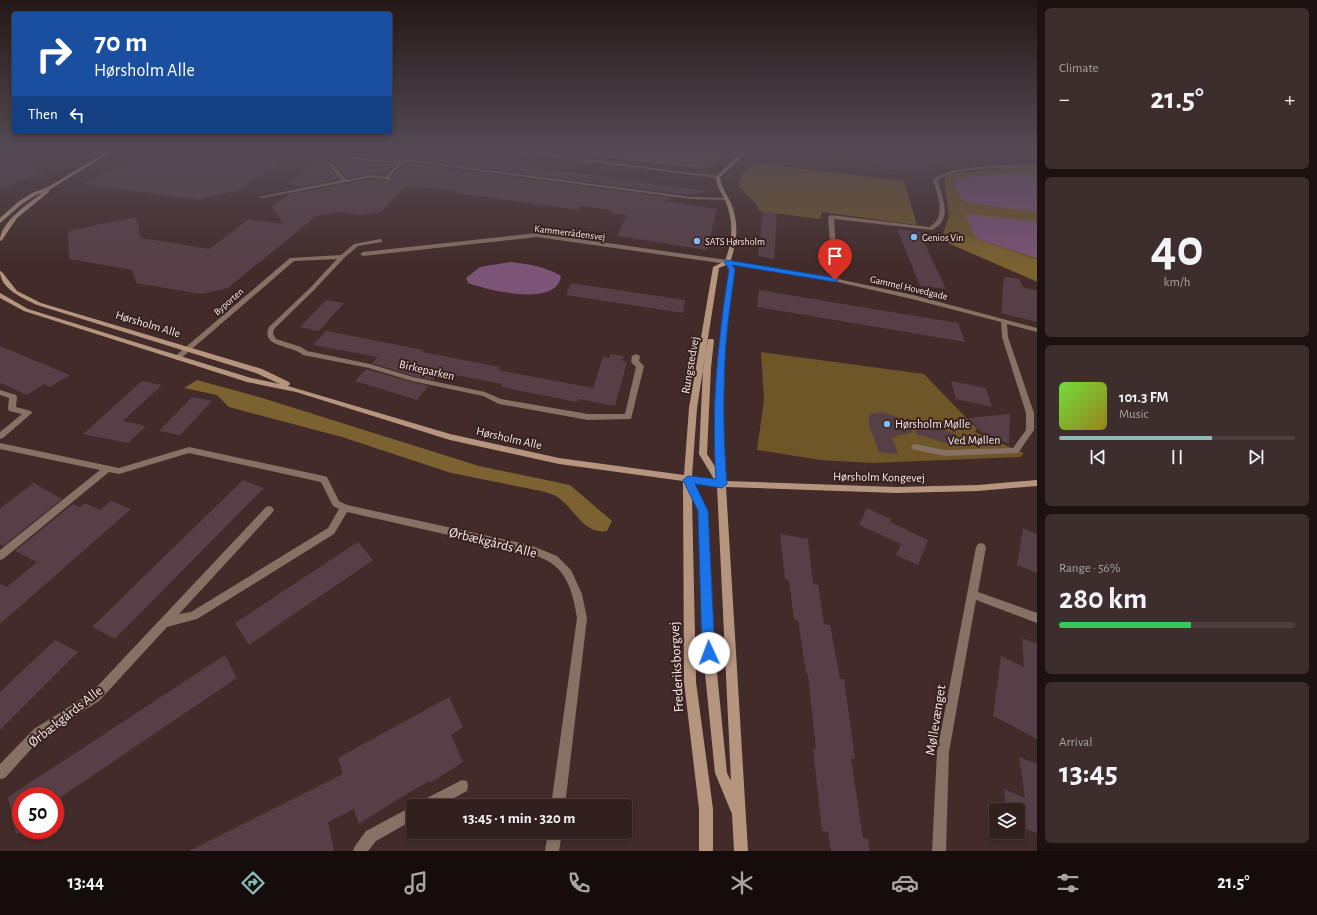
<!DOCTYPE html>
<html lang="en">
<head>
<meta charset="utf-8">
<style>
  :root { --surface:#32201f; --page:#3d2d2c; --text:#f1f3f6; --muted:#a8a3a4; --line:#4d3e3d; --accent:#8bbbb9 }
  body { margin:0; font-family:"Alegreya Sans",sans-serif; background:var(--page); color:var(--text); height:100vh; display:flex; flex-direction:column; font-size:15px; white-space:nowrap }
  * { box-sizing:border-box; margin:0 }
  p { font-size:13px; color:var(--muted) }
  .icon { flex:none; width:22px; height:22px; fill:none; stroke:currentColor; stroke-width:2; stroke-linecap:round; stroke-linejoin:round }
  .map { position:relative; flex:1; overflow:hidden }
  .panel { display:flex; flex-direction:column; gap:8px; padding:8px; background:#1c1211; width:280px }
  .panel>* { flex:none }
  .top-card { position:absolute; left:12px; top:12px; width:380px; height:122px; border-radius:4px; box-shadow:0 2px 6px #0003,0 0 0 1px var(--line); background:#1a4fa0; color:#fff; overflow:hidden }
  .tools { position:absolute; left:989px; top:803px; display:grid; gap:8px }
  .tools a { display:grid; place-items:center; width:36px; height:36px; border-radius:4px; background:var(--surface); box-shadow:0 2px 6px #0003,0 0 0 1px var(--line); font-size:20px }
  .speed { position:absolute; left:12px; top:787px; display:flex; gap:8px; font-size:20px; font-weight:700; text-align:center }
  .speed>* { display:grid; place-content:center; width:52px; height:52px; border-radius:50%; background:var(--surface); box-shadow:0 2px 6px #0003,0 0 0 1px var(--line); line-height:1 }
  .speed .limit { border:6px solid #d22; background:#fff; color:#111 }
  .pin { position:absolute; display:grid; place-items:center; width:34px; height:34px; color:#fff; margin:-41px -17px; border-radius:50% 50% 50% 0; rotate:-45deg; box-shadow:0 0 4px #0007 }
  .pin .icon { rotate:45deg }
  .me { position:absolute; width:44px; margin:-22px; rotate:358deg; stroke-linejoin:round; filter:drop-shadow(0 0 3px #0008) }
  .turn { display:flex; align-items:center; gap:14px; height:84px; padding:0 16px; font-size:18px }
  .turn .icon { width:52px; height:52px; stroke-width:2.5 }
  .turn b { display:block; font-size:28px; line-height:34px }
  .then { display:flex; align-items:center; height:38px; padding:0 16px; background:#0003; gap:8px; font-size:15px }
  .big { font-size:30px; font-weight:700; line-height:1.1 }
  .panel .widget { flex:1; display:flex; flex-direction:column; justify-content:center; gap:6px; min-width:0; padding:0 14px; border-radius:6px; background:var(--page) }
  .panel .dial { align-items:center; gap:0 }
  .dial b { font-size:52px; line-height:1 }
  .song { display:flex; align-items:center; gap:12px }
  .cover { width:48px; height:48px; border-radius:6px; background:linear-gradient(135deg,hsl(100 70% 55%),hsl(50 70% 35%)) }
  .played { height:4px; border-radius:2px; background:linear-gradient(90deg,var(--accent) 65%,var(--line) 65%) }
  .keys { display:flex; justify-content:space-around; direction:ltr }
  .heat { display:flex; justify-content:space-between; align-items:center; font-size:22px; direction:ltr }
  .charge { height:6px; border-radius:3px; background:linear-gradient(90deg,#34c759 56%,var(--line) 0) }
  .trip { position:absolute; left:406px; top:799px; width:226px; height:40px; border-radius:4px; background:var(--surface); box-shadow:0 2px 6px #0003,0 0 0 1px var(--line); font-weight:700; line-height:40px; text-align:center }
  .dock { display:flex; height:64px; justify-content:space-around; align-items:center; background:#140d0c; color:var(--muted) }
  .dock .icon { width:28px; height:28px }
  .dock .selected { color:var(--accent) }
  .dock b { font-size:18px; color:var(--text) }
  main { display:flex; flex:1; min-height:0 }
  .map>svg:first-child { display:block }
  .green { fill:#6e5628 }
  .forest { fill:#7b6230 }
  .water { fill:#7c5478 }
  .building { fill:#573f47 }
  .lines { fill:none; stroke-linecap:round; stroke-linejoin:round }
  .pedestrian { fill:#877164; fill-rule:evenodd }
  .minor { fill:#877164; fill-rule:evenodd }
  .tertiary { fill:#877164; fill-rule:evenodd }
  .secondary { fill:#b6957f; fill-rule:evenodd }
  .route { fill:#1a73e8; stroke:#114b97 }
  .poi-dot { fill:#7abff8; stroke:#37221f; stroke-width:1.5 }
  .labels { text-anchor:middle; stroke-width:4; stroke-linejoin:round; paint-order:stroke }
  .far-street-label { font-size:10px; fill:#f8e9e7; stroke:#37221f }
  .far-poi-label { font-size:10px; fill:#f8e9e7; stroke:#37221f; text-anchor:start }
  .street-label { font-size:12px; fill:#f8e9e7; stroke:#37221f }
  .poi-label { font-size:12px; fill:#f8e9e7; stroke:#37221f; text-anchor:start }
  .near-street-label { font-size:14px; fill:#f8e9e7; stroke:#37221f }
</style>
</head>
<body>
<main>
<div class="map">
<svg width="1037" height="851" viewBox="0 0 1037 851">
  <rect width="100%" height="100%" fill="#422b29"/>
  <g class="green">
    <polygon points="547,149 729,149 724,156 705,169 546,151"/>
    <polygon points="757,163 904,181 917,225 822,212 820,219 759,211 757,205 739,186 741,174"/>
    <polygon points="1037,164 1037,282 943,241 943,234 949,216 944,175"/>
    <polygon points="761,352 924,374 977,429 975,432 1024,453 1020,457 871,463 821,460 757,450 764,400"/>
  </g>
  <g class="forest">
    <polygon points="970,237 1037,260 1037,281 951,244"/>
    <path d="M197,380L259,397L479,466L570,485L612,521L607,531C583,535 574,507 556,496C552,494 546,492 541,491L451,473L342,437L229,407L217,395L184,388Z"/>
  </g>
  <g class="water">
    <path d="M599,149H673C650,159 622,155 599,149Z"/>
    <polygon points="997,173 1037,173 1037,212 964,202 953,183 954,179 958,178"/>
    <polygon points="968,214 1037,222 1037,258 978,239 974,235 966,215"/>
    <path d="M510,262C529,264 544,266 561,276C557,308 487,290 468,283L466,278L480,267Z"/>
  </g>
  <g class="building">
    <polygon points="143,149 304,149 236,191 205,197 200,200 83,184 130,161 121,160"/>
    <polygon points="333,149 450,149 484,153 485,149 492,149 495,151 532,156 524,166 708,191 689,195 404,158 389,159 345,154 342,155 342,159 396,164 384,175 373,174 347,178 334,163 329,162 328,167 339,179 299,187 301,186 287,184"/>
    <polygon points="918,149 999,149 1000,154 967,161 958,158 913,169 906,166 892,170 869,160"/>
    <polygon points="0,155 32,159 26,162 38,164 30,167 47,170 0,190"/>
    <polygon points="406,163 675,198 663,201 717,209 707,250 617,236 627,215 610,213 612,210 580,206 578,210 456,193 457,191 406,186 381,212 360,215 339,212 316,216 228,288 201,294 136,283 132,270 69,259 68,231 136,217 141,238 209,249 249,219 283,224 272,206 289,194 373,179 391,181 393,180 391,177"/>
    <polygon points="763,211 777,213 774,259 758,256"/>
    <polygon points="897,229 919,232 946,289 920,286"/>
    <polygon points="1004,277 1019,279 1024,288 1037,290 1037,322 1001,313"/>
    <polygon points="571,283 685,300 683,313 566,295"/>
    <polygon points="759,290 958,323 965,342 757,307"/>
    <polygon points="326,300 344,303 319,331 300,327"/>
    <polygon points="326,331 424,350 422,352 500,367 498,370 593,388 603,357 609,358 611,354 624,356 622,361 627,362 615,406 578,399 577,402 501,387 502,384 440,372 433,380 413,376 372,363 378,357 313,345"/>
    <polygon points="0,346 70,375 50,387 44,384 27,395 0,383"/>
    <polygon points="366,369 412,382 428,386 417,400 355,381"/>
    <polygon points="142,381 162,385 123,421 146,426 128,443 83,434"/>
    <polygon points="951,381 986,388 992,407 956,399"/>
    <polygon points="192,397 212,401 180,435 159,431"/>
    <polygon points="882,412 897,417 913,432 892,437 898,454 879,452 868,423 870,414"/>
    <polygon points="1010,414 1009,444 981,432 968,418"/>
    <polygon points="917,422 956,434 956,446 916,434"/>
    <polygon points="243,480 264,488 115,639 92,627"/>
    <polygon points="34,483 62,499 3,546 0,544 0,508"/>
    <polygon points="111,501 131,509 0,624 0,584 7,587 37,562 15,551 73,504 80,507 85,503 100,510"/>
    <polygon points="867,508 891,519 890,522 928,540 918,565 896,555 901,544 859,525"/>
    <polygon points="1023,528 1037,534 1037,573 1017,565"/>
    <polygon points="780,534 808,539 813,584 818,585 824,624 830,625 840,679 844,679 855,759 851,758 863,838 868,839 870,851 831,851 828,832 822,831 813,748 816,749 808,674 806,673 798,620 794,619 789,580 785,579"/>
    <polygon points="358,542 373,560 249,645 235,623"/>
    <polygon points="1022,638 1037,644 1037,739 993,716 1001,656 1024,667"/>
    <polygon points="55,640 78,652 0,730 0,692"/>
    <polygon points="225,655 237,678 55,801 55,796 21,796 21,833 16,834 8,797"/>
    <polygon points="449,697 463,727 451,735 463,762 430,783 429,781 393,802 359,824 354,809 328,822 334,851 189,851 343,774 338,758"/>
    <polygon points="1019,757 1037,764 1037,833 1018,826 1018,810 1006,810 1004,789 1025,798"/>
  </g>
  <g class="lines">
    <polygon class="pedestrian" points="345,156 389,161 404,159 691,197 726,198 728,199 726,200 691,199 405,161 389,177 392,179 390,180 373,177 261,198 259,197 342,180 329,166 329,164 333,164 346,180 373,175 385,177 400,162 389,163 343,158 343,156"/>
    <g class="minor">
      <path d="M1037,165V167C1013,168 956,166 937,180C943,198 953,220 932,230L834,219L838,279L913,295L1037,328V332L1007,324L1008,337L1034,413V430L1018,453L945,456L912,449L911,447L912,445L915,444L945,450L1013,448L1026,430V413L1002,337L1001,322L912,299L833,281L828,217L831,215L929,227C947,218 938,195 933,180C950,164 1013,165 1037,165Z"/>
      <polygon points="537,233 727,260 730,262 727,264 537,237 363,256 360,254 363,252"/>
      <path d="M380,239L382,240V242L358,246L344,258L314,290L274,329L273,334L276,339L301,347L307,351L370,364L413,377L485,392L501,399L588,414H625L636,367L631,362L632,356L636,354L640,356L639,361L644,366L631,419L588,420L499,404L483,396L412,381L369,368L303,355C292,345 260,348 269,327L310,288L337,259L294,261L179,360H177L173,358L290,258L341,255L354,244Z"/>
      <polygon points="0,390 16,395 17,397 16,407 31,411 32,413 3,438 0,439 0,432 22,414 9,411 8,409 9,398 0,395"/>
      <path d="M0,443L119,468L189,447L324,476L327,477L339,501L347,505L530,545L557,556L571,570L582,594L587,618L565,806H551L577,618C574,598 569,575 551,563C544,558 536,556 528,553L347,512L334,534L197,619L167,627L99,701L42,737L5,778L0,779V764L34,729L91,693L266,507L269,506L272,507L274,510L272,513L179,614L191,612L328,528L339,509L333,506L321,482L189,453L119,474L109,472L3,559L0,560V550L100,470L0,449Z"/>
      <polygon points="981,543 984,544 986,547 978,592 1037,613 1037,623 976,600 949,752 946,851 932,851 937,752 976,547 978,544"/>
      <polygon points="462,780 467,781 468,786 467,791 439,806 419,806 421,801"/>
      <polygon points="413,806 413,820 376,841 368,851 353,851 355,846 366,831"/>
      <polygon points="548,832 562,832 559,851 545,851"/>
    </g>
    <g class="tertiary">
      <polygon points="493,149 504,149 718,176 720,177 718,178 495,150"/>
      <polygon points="727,260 835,278 838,280 835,282 725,263 724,262"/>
    </g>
    <g class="secondary">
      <path d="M111,149H116L49,190V192L17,218L2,240L0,241C0,222 29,203 42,193L36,195L22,204L0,223V218L18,202L32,193L48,187Z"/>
      <path d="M743,149H747L744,155L720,177C721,186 726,193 730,201C739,221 738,241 730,262L735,269C732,293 727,318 725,342C722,388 721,435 726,481L896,487L978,485L1037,480V486L978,491L896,493L726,487L748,851H734L732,814L715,773L703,653L698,511L692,497L696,682L713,809V851H699V809L684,682L683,481L559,464L450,440L296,392L247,382L24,311L0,298V293L28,309L251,378L280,384L256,373L37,305C23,298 0,289 0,271L2,272L17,291L41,303L262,369L289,382L290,384L288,386L450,434L559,458L684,475L689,408L713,267L725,261C733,240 734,221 725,200C721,192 716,186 716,177L740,153ZM726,265L729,269C720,335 710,401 716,468L707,454L711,368L714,340L713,339H709L708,340L703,368L699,454L714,479L692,476L697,408L719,268ZM694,483L717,486L731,781L727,773L715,653L708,511Z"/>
    </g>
  </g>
  <linearGradient id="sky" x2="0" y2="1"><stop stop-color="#241817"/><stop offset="0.56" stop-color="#544a54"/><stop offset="1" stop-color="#544a54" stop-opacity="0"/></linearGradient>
  <rect width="1037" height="268" fill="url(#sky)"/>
  <path class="route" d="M727,260L835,278L838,280L835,282L732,265L735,269C732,294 728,318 726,343C723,389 723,437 727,484L722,488L695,484L708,511L715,653L713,657L709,659L704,657L702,653L698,511L683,480L688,476L716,479C711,408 718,340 729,269L724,262Z"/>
  <g class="poi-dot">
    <circle cx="914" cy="237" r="4"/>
    <circle cx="697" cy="241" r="4"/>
    <circle cx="887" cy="424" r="4"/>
  </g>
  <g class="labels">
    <g class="far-street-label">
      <text transform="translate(570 232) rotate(7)" y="4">Kammerrådensvej</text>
      <text transform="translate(909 287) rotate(13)" y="4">Gammel Hovedgade</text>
      <text transform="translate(228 301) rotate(-41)" y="4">Byporten</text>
    </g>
    <g class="far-poi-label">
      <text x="922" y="241">Genios Vin</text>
      <text x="705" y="245">SATS Hørsholm</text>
    </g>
    <g class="street-label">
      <text transform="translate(148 324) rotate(17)" y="4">Hørsholm Alle</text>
      <text transform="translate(690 365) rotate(-80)" y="4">Rungstedvej</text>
      <text transform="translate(427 370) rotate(13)" y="4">Birkeparken</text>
      <text transform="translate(509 438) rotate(13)" y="4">Hørsholm Alle</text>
      <text transform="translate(974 440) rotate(-1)" y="4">Ved Møllen</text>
      <text transform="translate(879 477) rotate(1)" y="4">Hørsholm Kongevej</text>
    </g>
    <g class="poi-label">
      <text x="895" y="428">Hørsholm Mølle</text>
    </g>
    <g class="near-street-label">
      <text transform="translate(493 542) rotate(14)" y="5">Ørbækgårds Alle</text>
      <text transform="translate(676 667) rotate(-93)" y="5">Frederiksborgvej</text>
      <text transform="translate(65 716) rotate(-38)" y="5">Ørbækgårds Alle</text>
      <text transform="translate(935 720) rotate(-81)" y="5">Møllevænget</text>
    </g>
  </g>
</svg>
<div class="tools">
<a><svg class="icon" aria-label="layers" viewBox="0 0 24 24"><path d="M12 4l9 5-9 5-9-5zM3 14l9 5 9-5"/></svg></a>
</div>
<div class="speed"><div class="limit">50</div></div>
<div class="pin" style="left:835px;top:280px;background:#d93025"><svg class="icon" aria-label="arrive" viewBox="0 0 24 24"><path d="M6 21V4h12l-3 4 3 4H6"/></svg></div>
<svg class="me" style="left:709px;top:653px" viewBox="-20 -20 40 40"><circle r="19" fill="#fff"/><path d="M0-13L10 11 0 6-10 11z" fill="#1a73e8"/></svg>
<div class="trip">13:45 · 1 min · 320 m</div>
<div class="top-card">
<div class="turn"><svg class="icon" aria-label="right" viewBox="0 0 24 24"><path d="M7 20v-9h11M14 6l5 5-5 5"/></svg><div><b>70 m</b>Hørsholm Alle</div></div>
<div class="then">Then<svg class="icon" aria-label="left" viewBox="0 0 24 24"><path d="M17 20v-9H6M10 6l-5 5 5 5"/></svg></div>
</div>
</div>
<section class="panel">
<div class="widget"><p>Climate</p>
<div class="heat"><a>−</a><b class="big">21.5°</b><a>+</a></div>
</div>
<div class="widget dial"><b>40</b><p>km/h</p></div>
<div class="widget">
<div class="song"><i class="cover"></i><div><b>101.3 FM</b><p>Music</p></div></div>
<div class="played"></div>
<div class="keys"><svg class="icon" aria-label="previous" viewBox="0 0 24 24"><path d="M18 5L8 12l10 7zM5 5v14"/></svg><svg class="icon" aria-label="pause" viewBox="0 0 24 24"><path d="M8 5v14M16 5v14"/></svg><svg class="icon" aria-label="next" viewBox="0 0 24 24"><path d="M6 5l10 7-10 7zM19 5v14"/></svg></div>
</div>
<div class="widget"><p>Range · 56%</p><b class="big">280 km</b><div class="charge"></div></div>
<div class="widget"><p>Arrival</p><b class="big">13:45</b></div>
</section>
</main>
<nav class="dock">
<b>13:44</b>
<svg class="icon selected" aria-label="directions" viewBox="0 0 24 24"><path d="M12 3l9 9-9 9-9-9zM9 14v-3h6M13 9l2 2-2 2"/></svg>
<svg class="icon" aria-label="music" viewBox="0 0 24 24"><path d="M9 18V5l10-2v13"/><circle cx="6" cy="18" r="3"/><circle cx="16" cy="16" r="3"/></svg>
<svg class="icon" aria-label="phone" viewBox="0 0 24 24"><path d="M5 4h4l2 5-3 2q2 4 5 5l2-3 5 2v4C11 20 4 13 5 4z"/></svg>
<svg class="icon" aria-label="climate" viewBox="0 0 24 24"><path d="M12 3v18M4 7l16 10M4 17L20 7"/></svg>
<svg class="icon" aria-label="car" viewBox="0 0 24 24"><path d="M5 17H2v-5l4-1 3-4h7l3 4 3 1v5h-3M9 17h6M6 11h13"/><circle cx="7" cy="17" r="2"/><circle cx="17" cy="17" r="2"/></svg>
<svg class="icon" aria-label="filters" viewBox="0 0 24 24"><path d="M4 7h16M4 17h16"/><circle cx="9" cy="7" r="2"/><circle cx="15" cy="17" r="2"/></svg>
<b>21.5°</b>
</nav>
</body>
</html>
